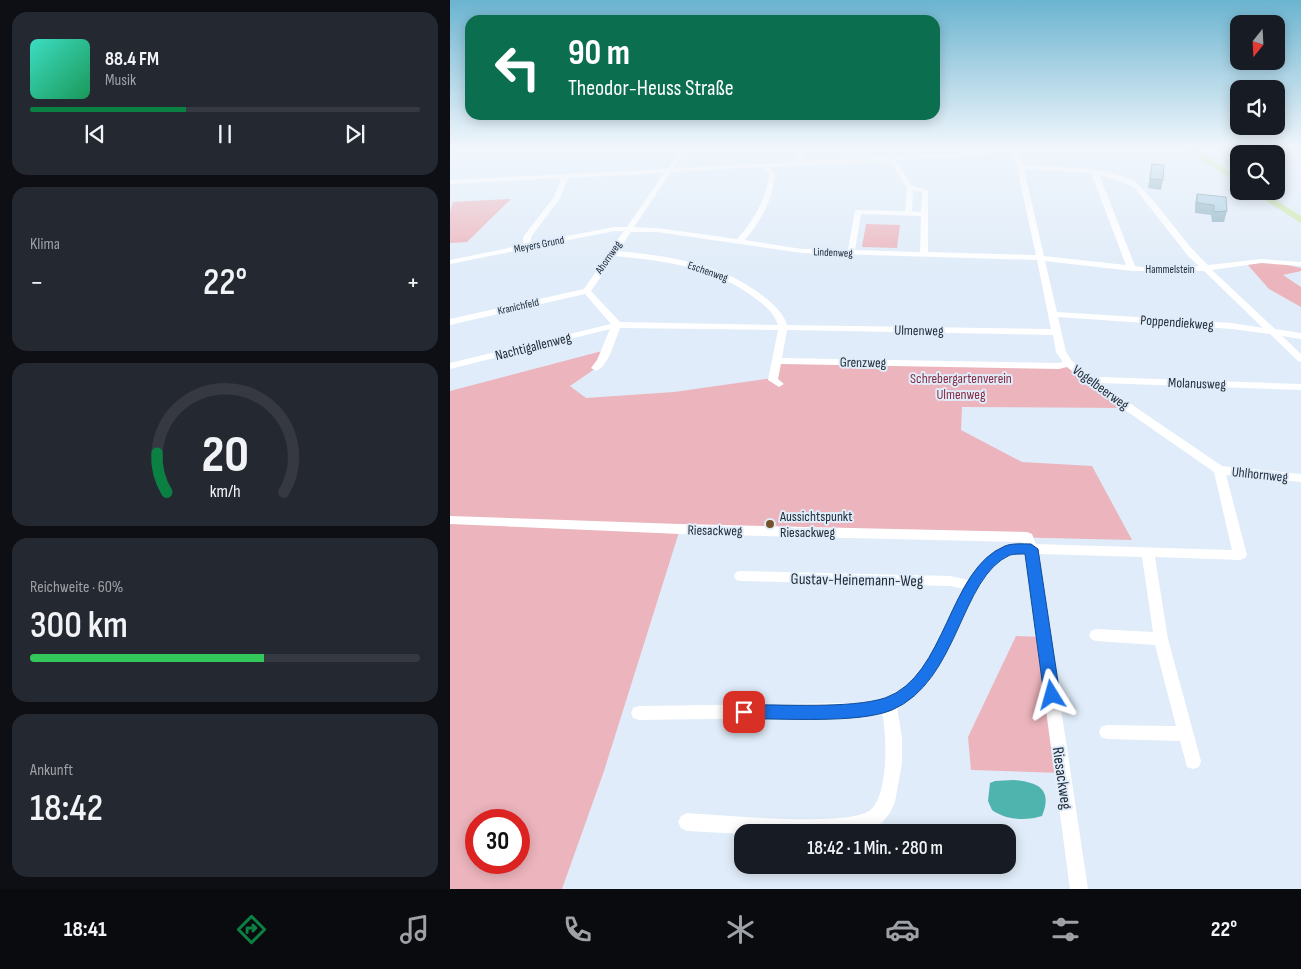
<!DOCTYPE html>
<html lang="de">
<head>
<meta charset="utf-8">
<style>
  :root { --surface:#171b24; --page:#242831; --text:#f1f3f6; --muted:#9ea1a6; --line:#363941; --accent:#0b8043 }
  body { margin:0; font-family:"Sofia Sans Condensed",sans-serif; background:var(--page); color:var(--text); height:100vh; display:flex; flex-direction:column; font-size:19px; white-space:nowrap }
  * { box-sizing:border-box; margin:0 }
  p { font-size:16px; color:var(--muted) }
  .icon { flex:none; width:28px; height:28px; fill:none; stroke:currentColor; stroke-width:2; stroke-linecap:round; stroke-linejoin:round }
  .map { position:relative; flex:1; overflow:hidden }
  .sheet { display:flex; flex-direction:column; gap:12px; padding:12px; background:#0d0f14; width:450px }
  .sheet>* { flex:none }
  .hud { position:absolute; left:15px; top:15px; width:475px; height:105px; border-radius:15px; box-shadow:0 2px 12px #0003; background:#0b6e4f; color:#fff; overflow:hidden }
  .needle { width:32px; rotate:198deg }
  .buttons { position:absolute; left:780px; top:15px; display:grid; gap:10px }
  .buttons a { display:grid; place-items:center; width:55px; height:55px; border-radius:10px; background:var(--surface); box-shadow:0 2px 12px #0003; font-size:25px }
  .speed { position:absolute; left:15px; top:809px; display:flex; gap:10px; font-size:25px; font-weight:700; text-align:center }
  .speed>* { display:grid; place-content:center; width:65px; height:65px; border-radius:50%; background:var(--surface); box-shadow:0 2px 12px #0003; line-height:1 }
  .speed .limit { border:8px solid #d22; background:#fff; color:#111 }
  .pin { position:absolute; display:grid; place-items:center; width:42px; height:42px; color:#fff; margin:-21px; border-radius:10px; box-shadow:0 2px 8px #0006 }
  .me { position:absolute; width:55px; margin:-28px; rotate:352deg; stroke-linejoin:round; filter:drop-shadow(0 0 4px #0008) }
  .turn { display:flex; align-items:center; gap:18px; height:105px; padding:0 20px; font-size:22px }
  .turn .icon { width:65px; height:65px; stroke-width:2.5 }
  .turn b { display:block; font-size:35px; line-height:42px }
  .big { font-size:38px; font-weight:600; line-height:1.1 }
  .sheet .tile { flex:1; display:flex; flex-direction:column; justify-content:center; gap:8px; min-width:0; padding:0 18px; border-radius:15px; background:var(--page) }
  .sheet .dial { align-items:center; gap:0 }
  .dial svg { height:130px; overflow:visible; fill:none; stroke:var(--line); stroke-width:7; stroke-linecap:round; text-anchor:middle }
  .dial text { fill:var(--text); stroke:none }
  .song { display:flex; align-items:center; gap:15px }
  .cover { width:60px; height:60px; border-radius:8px; background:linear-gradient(135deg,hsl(170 70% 55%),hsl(150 70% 35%)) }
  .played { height:5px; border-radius:2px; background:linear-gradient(90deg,var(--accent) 40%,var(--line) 40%) }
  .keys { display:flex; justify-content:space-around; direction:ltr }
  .heat { display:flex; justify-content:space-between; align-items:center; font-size:28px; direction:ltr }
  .charge { height:8px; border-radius:4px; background:linear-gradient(90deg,#34c759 60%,var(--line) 0) }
  .trip { position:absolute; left:284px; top:824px; width:282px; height:50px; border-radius:15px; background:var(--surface); box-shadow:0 2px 12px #0003; font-weight:600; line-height:50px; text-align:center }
  .tabs { display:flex; height:80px; justify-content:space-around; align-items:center; background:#090b0e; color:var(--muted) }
  .tabs .icon { width:35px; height:35px }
  .tabs .current { color:var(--accent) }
  .tabs b { font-size:22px; color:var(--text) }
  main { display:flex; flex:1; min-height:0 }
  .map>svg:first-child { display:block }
  .green { fill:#ecb4bc; fill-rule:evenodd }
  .water { fill:#4fb4ad }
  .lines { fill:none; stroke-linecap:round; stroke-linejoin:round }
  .minor { fill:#fff; fill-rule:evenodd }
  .major { fill:#c8e8a1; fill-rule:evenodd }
  .wall { fill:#89aec0 }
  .building { fill:#9fcadf; stroke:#6f8d9c }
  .route { fill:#1a73e8; stroke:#114b97 }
  .poi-dot { fill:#74522a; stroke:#e0ecf9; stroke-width:2 }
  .labels { text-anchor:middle; stroke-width:4; stroke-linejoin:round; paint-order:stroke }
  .far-street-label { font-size:11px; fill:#222e3a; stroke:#e0ecf9 }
  .street-label { font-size:14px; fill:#222e3a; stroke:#e0ecf9 }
  .park-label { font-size:14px; fill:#872c43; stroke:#e0ecf9 }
  .poi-label { font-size:14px; fill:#222e3a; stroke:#e0ecf9; text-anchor:start }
  .near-street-label { font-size:16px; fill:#222e3a; stroke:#e0ecf9 }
</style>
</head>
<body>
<main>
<section class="sheet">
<div class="tile">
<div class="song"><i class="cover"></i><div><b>88.4 FM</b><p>Musik</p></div></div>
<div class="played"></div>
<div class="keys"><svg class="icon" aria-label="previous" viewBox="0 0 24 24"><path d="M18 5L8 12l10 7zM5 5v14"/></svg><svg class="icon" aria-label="pause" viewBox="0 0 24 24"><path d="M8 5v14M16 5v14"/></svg><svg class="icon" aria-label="next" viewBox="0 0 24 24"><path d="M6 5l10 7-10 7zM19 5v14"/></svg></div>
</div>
<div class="tile"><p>Klima</p>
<div class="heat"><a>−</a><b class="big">22°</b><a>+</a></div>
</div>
<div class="tile dial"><svg viewBox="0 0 100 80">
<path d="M14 69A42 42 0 1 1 86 69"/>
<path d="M14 69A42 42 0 0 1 8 45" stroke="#0b8043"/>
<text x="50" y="56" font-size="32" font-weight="700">20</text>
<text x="50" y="72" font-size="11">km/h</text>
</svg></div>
<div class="tile"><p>Reichweite · 60%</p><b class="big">300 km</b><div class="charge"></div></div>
<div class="tile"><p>Ankunft</p><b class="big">18:42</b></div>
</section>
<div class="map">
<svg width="851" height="889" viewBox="0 0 851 889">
  <rect width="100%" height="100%" fill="#e0ecf9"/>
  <g class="green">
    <polygon points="61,199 17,242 0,243 0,211 3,202"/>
    <polygon points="416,224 450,225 447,248 412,247"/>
    <polygon points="824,262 851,268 851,271 833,275 851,287 851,307 819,289 797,264"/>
    <path d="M156,350L146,368L120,386L136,398L224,392L323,378L327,361L609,366L619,363L679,408L512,407L511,430L572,462L642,466L682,540L230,529L154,771L112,889H0V391ZM26,820H69V862H26Z"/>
    <polygon points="566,636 594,637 613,773 521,770 518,737"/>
  </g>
  <path class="water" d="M564,780C588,782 603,789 592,816C575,821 556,820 542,810L538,801L540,783L545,781Z"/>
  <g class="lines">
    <path class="minor" d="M231,148H237L224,168L347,162L351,148H357L354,161L439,157V148H445V156L509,153L546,148H569L573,165C601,167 669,166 690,186C714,210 732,241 758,265L811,259L851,262V266L811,263L762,270L825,329L851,333V339L832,336L851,354V362L848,361L820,334L782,329L608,317L616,352L622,361L644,379L651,377L851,384V390L650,383L772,466L851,474V482L776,475L797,555L795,558L790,560L705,557L718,639L751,761L749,767L743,769L737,767L730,741L657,739L651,737L649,732L651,727L657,725L726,726L705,645L646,641L641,639L639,635L641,631L646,629L703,632L692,557L588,554L638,889H620L575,554C571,554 567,553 563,554C529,561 502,649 482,677C472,690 460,699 447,707L452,738V763L445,802L440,813L432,823L409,832H292V834L237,831L231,828L228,822L231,816L237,813C271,815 394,827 419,811C439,798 437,734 432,713L408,717L189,720L183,718L181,713L183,708L189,706L408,703C417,701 427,701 435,698C478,679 492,627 514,589L500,586L291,581L286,580L284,576L286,572L291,571L500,576L519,580C531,559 549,544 573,544L572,542L230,534L0,524V516L230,524L577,532L582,534L586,544L782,550L764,472L642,387L617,367L609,369L331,364L328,379L334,384L329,387L318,380L328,330L170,328C165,340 159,366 146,371L141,368L147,360L160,329L0,369V363L161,324L135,294L0,325V319L134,289L158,254L157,253L174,231H164L0,264V260L73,245V237L104,197L111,178L0,184V180L217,169ZM563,150L586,255L478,252V190L462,186L446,160L509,157ZM440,161L457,188L455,211L405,210L398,250L352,249L295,240C311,221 323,199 325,174L320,167ZM313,167L319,174C316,199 304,220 287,239L207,228L184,227L221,172ZM574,169L641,173L676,265L594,256ZM214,173L177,227H164L81,243V237L111,197L118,178ZM649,174L684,187L738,256L749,266L699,268L685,266ZM463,190L472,192L471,212L462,211ZM411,214L471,216L470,252L405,250ZM181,232H207L352,253L587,260L601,329L337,325C333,312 323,304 313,296C271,263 219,256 168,251ZM165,256C215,261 266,267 306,299C316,306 324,313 328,325L170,322L141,291ZM595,261L682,271H754L813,328L782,323L607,312ZM337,330L603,335L606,352L613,362L608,363L332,358Z"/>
    <g class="major">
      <polygon points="733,148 743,148 789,177 789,184"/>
      <polygon points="801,191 812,191 851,216 851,223"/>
    </g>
  </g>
  <g class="wall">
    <polygon points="702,164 713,180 711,190 698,188"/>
    <polygon points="747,194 777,211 774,222 762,222 761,215 745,213 745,204"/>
  </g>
  <g class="building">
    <polygon points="702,164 714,165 713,180 700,179"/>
    <polygon points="747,194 776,197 777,211 764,212 764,205 747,203"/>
  </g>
  <linearGradient id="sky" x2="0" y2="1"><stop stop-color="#6bb4d0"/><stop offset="0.54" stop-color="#f1f6fc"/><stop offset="1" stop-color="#f1f6fc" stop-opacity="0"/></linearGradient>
  <rect width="851" height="273" fill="url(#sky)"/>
  <path class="route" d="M581,544L588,549L610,695L608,700L602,702L596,700L594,695L575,554C571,554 564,554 560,555C510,577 509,681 442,710C408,724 333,718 294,719L289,717L287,712L289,707L294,705C333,704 400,709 435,698C497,676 498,569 555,546C562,543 573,544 581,544Z"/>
  <circle class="poi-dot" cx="320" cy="524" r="5"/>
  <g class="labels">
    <g class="far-street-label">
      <text transform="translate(89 244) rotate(-11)" y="4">Meyers Grund</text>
      <text transform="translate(383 252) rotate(2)" y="4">Lindenweg</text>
      <text transform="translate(158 257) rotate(-55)" y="4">Ahornweg</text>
      <text x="720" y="273">Hammelstein</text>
      <text transform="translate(258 271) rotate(19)" y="4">Eschenweg</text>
      <text transform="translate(68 306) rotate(-13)" y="4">Kranichfeld</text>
    </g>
    <g class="street-label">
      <text transform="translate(727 322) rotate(4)" y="5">Poppendiekweg</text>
      <text transform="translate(469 330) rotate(1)" y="5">Ulmenweg</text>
      <text transform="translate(83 346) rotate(-14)" y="5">Nachtigallenweg</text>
      <text transform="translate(413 362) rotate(1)" y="5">Grenzweg</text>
      <text transform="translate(747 383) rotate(2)" y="5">Molanusweg</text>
      <text transform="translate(651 387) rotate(36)" y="5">Vogelbeerweg</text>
      <text transform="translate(810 474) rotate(6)" y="5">Uhlhornweg</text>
      <text transform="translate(265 530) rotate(1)" y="5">Riesackweg</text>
    </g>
    <g class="park-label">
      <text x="511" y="383">Schrebergartenverein<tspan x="511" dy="16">Ulmenweg</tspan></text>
    </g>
    <g class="poi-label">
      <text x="330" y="521">Aussichtspunkt<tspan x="330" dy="16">Riesackweg</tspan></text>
    </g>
    <g class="near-street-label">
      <text transform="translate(407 579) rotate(1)" y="6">Gustav-Heinemann-Weg</text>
      <text transform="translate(613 778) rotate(82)" y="6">Riesackweg</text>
    </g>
  </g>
</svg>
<div class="buttons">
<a><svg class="needle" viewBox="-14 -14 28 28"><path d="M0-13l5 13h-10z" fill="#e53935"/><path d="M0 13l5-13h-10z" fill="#9ea1a6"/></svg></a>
<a><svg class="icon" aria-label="sound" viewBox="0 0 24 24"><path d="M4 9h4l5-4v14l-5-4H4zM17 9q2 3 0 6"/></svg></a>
<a><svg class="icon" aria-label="search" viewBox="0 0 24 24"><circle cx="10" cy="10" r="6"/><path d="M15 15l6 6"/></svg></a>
</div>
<div class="speed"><div class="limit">30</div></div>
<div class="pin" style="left:294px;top:712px;background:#d93025"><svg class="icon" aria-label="arrive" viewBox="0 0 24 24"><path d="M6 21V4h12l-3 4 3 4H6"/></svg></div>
<svg class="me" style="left:602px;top:695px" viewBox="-20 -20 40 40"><path d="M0-17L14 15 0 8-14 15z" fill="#1a73e8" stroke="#fff" stroke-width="4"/></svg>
<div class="trip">18:42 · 1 Min. · 280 m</div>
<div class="hud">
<div class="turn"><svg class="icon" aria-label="left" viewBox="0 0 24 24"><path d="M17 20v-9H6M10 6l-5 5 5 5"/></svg><div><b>90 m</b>Theodor-Heuss Straße</div></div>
</div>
</div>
</main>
<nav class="tabs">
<b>18:41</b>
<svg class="icon current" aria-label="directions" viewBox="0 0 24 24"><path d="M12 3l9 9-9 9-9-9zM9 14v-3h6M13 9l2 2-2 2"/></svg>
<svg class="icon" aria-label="music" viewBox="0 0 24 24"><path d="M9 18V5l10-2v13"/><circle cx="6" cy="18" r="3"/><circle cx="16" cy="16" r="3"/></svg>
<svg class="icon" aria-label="phone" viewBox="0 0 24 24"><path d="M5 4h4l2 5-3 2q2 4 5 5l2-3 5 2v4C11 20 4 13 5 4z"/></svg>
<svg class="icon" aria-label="climate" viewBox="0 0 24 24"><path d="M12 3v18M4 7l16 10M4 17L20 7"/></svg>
<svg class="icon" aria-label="car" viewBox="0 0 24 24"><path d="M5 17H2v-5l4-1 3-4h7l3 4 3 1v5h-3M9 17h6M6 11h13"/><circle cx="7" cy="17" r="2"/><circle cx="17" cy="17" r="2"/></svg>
<svg class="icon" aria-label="filters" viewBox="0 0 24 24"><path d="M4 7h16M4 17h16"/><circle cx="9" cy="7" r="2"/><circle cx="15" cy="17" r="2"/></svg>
<b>22°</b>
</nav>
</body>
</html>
